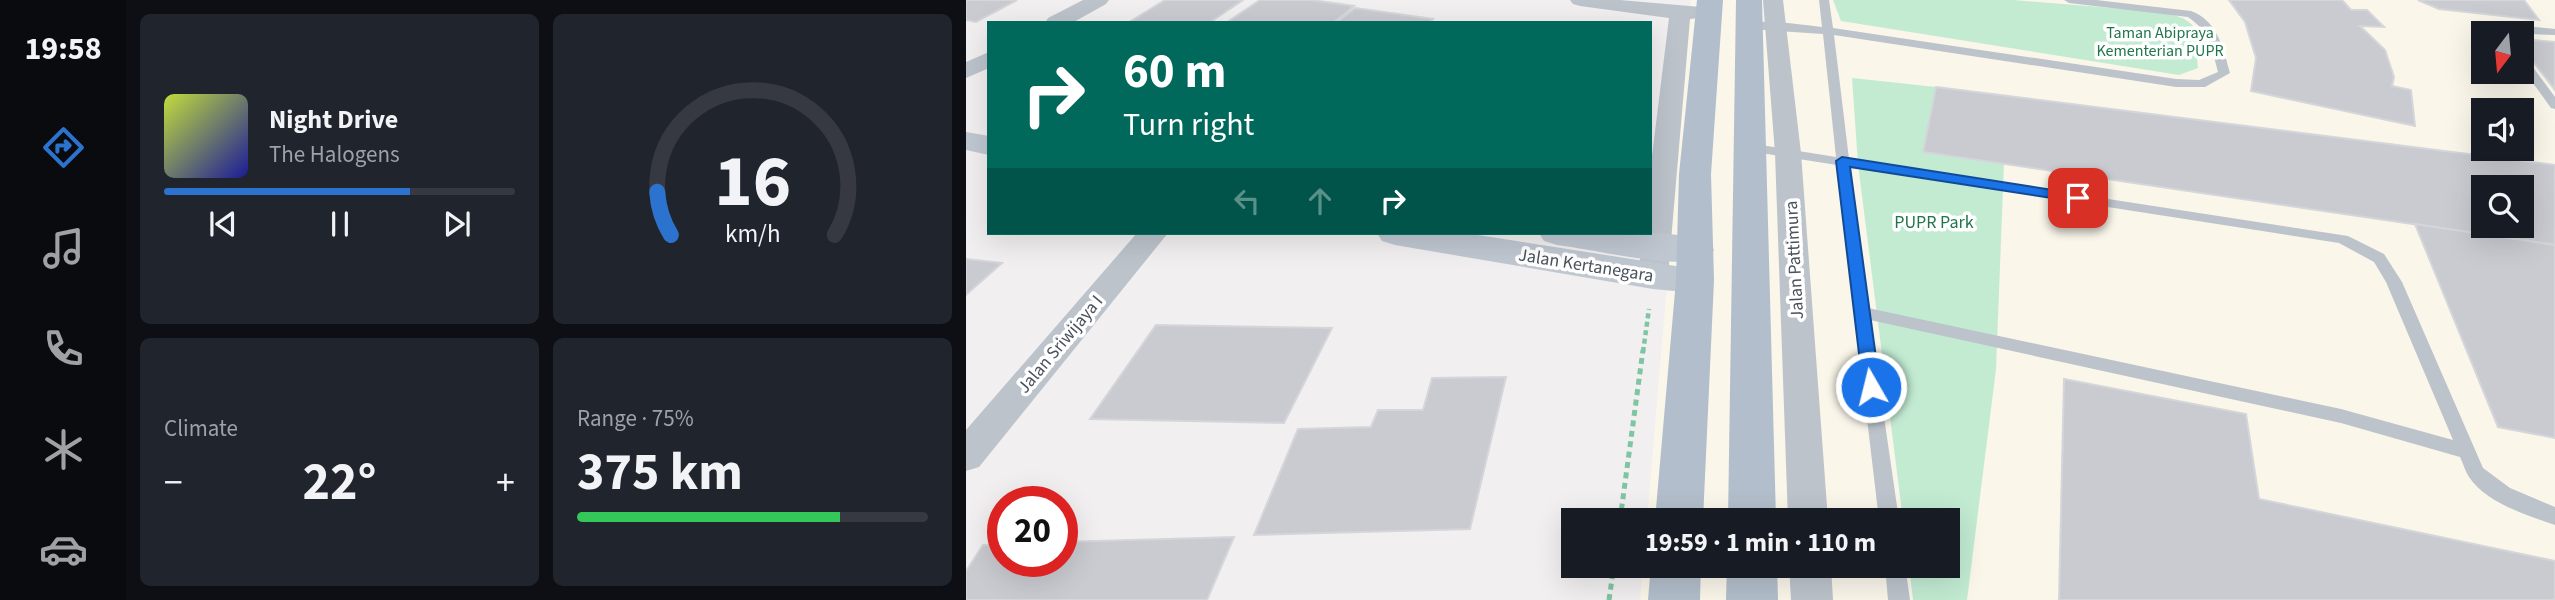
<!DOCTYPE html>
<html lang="en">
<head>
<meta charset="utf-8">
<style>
  :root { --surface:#171b24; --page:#20242c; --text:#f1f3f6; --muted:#9ea1a6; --line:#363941; --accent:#2b73cf }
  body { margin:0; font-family:"Source Sans 3",sans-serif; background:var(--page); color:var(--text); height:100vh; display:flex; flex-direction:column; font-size:26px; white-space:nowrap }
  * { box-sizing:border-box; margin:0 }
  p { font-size:23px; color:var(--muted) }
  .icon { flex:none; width:38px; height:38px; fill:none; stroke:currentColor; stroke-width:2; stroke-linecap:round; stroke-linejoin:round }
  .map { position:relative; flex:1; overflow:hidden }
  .panel { display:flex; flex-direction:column; gap:14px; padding:14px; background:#0d0f14; width:840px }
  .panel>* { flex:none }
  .banner { position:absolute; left:21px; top:21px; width:665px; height:214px; border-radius:0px; box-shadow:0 7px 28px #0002; background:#00695c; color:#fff; overflow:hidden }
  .needle { width:46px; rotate:196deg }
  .buttons { position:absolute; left:1505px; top:21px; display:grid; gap:14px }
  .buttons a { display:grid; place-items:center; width:63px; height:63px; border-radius:0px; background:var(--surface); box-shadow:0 7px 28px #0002; font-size:35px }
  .speed { position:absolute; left:21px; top:486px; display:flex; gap:14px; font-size:35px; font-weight:700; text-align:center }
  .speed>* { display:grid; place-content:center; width:91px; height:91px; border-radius:50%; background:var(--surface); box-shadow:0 7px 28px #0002; line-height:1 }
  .speed .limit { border:10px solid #d22; background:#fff; color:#111 }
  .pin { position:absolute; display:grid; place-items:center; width:60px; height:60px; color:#fff; margin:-30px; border-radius:14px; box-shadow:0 4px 10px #0006 }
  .me { position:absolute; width:77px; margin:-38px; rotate:352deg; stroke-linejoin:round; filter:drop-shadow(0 0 5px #0008) }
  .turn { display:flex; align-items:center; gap:24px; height:147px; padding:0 21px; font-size:32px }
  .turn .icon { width:91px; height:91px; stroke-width:2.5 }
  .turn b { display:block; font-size:49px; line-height:60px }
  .lanes { display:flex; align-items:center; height:66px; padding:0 21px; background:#0003; justify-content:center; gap:35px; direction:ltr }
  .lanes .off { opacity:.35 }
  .big { font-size:52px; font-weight:700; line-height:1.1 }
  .panel .tile { flex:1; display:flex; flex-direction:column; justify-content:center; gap:10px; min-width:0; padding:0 24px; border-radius:10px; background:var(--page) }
  .panel .dial { align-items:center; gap:0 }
  .dial svg { height:182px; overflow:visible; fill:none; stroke:var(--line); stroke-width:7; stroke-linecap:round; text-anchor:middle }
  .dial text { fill:var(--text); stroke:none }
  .song { display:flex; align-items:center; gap:21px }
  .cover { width:84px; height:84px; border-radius:10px; background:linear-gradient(135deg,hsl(70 70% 55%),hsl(240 70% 35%)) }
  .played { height:7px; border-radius:4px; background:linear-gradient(90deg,var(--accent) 70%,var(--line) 70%) }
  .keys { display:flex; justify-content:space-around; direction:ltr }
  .heat { display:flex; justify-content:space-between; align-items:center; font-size:38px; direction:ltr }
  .charge { height:10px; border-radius:5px; background:linear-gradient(90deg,#34c759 75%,var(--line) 0) }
  .panel .tiles { flex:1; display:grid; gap:14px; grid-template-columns:repeat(2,1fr) }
  .trip { position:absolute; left:595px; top:508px; width:399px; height:70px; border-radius:0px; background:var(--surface); box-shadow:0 7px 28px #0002; font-weight:700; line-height:70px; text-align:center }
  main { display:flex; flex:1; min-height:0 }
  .tabs { display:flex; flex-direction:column; width:126px; justify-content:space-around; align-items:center; background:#090b0e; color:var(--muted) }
  .tabs .icon { width:49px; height:49px }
  .tabs .selected { color:var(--accent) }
  .tabs b { font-size:32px; color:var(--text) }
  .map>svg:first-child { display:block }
  .commercial { fill:#faf6ea; fill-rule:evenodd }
  .green { fill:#c2ebd2 }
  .building { fill:#c9cbd1; stroke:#d4d6da; stroke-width:2; fill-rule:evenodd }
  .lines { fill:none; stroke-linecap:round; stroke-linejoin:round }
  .path-far1 { stroke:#7ec5a2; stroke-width:4.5; stroke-dasharray:5 3.5; stroke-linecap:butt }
  .path { stroke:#7ec5a2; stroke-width:5; stroke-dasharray:6 4.5; stroke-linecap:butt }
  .lane { fill:#bcc3cb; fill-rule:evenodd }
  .street { fill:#bcc3cb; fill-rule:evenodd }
  .secondary { fill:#bfc7d1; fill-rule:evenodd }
  .primary { fill:#b2becb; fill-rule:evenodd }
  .route { fill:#1a73e8; stroke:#114b97; stroke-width:2 }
  .labels { text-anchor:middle; stroke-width:7; stroke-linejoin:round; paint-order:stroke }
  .far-park-label { font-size:16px; fill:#20754b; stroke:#fff }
  .park-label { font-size:18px; fill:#20754b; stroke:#fff }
  .street-label { font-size:18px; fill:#49525b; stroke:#fff }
</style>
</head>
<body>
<main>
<nav class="tabs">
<b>19:58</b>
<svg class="icon selected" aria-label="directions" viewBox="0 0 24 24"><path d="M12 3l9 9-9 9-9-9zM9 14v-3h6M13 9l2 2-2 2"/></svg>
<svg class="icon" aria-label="music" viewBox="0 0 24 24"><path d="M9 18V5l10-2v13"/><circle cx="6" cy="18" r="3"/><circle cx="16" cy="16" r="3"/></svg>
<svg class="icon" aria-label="phone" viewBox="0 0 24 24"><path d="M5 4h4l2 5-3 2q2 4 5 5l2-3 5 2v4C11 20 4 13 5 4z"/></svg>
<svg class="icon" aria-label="climate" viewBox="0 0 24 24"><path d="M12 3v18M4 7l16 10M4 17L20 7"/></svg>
<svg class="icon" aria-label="car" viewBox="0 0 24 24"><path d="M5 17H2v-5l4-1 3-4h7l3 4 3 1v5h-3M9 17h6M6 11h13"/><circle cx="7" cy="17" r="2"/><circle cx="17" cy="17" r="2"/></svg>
</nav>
<section class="panel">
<div class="tiles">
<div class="tile">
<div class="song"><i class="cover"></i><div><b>Night Drive</b><p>The Halogens</p></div></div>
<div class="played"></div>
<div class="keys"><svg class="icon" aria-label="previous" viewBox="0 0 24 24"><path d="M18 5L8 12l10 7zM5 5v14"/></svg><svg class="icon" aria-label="pause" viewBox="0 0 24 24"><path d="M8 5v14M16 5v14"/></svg><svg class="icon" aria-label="next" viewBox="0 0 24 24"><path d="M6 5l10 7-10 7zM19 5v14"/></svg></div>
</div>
<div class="tile dial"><svg viewBox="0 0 100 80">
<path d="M14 69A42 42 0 1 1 86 69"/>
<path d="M14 69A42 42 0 0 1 8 50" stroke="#2b73cf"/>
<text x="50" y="56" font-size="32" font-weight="700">16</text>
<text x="50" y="72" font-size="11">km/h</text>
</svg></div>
<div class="tile"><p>Climate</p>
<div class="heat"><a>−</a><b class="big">22°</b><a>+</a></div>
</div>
<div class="tile"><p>Range · 75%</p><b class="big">375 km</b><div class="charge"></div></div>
</div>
</section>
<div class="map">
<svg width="1589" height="600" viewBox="0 0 1589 600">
  <rect width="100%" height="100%" fill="#f1efef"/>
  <path class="commercial" d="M725,0H1589V600H674L677,565H982V520H681ZM1517,33H1556V72H1517ZM1517,110H1556V149H1517ZM1517,187H1556V226H1517Z"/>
  <g class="green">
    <path d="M867,0H1047L1197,12C1238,22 1229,30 1232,68L1213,75L875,21Z"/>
    <polygon points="886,78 970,87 957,152 1038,163 1030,369 1001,600 947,600 943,565 982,565 982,520 937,520 892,164"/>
  </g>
  <g class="building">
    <polygon points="0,0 51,0 10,22 0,20"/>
    <polygon points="199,0 277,0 243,23 162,23"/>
    <polygon points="294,0 346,0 388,6 367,23 260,23"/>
    <polygon points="1263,0 1376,0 1385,10 1401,10 1418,27 1394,26 1419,50 1428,77 1426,86 1445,90 1449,126 1285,91 1290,58 1279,22"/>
    <polygon points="1452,0 1558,0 1573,20 1473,9"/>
    <polygon points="389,8 467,19 463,23 370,23"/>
    <polygon points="1556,39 1589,42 1589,90 1556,47"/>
    <path d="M970,87L1589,165V245L957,152ZM1517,187H1556V226H1517Z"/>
    <polygon points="1449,224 1589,245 1589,438 1532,427"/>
    <polygon points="0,259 36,263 0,295"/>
    <polygon points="190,325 366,328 318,423 124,419"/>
    <polygon points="540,377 504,529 288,535 332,429 405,427 412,410 457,410 466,378"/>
    <polygon points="1098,379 1280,414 1293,499 1589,561 1589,600 1093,600"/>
    <polygon points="268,537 241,600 0,600 0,571 17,545 37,544 37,562 96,562 96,542"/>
  </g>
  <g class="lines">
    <polyline class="path-far1" points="677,352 683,309"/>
    <g class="path">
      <polyline points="654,520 677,350"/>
      <polyline points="643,600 648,565"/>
    </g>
    <g class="lane">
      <path d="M853,0H863L867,28L1210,79L1233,80L1252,72C1246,48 1243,31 1222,17L1103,3L1098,0H1130L1225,11C1252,21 1257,48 1264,73L1239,87H1210L868,35L883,159L1382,236L1418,254L1436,282L1517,468L1544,488L1589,507V525C1561,515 1520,503 1503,477C1499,471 1497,463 1494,457L1375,423L904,320L933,520H913L871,165L782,151L776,147L782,143L870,157L857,34L783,29L778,26C791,17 838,25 856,27ZM884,167L1373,243L1408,262L1420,282L1487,440L1375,409L902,308Z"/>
      <polygon points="1560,26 1589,29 1589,35 1530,33"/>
      <polygon points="1556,57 1560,58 1589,97 1589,109 1585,108 1556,68"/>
      <polygon points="919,565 939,565 944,600 922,600"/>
    </g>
    <g class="street">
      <polygon points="117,0 143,0 140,4 106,23 79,23 82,18"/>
      <polygon points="604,0 654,0 735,7 742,9 746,13 742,17 724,19 702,276 698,283 687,287 676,283 672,276 677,233 684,233 684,172 703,18 614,6 607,4"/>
      <polygon points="797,0 817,0 835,153 862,520 822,520 809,153"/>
      <polygon points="23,52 23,68 0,78 0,62"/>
      <polygon points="171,233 202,233 13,467 0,471 0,430"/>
      <polygon points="823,565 865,565 867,600 825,600"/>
    </g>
    <g class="secondary">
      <polygon points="0,132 23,136 23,155 0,150"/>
      <polygon points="411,233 499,233 742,271 748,280 742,289 729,293 687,289 429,245 416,241"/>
      <path d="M573,233C623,231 695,228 743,241L748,250L743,259C706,269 631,250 591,245L578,241Z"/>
    </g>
    <g class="primary">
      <polygon points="731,0 757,0 745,174 748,280 737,520 689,520 710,280 713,174"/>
      <polygon points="770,0 796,0 810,520 762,520"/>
      <polygon points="685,565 735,565 734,600 682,600"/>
      <polygon points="761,565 811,565 812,600 760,600"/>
    </g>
  </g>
  <polygon class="route" points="876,157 1112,194 1119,198 1112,202 884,167 914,387 911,392 899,392 897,387 870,161"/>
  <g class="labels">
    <g class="far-park-label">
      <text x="1194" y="38">Taman Abipraya<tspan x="1194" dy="18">Kementerian PUPR</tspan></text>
    </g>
    <g class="park-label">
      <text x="968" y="228">PUPR Park</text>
    </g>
    <g class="street-label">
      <text transform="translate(828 260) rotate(-93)" y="6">Jalan Pattimura</text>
      <text transform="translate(620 265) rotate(9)" y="6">Jalan Kertanegara</text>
      <text transform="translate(94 344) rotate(-50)" y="6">Jalan Sriwijaya I</text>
    </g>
  </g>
</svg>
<div class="buttons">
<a><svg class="needle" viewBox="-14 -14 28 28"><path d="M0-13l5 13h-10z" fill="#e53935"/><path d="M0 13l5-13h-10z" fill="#9ea1a6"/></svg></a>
<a><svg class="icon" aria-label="sound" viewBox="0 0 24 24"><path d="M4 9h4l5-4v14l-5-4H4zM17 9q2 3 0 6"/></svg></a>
<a><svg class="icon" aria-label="search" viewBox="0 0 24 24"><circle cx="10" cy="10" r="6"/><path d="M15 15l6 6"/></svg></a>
</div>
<div class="speed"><div class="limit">20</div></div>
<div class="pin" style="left:1112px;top:198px;background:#d93025"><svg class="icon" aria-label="arrive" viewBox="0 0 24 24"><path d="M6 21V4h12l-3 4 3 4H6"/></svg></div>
<svg class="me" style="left:905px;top:387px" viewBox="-20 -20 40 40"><circle r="17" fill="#1a73e8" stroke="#fff" stroke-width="3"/><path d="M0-11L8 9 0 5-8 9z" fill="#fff"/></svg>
<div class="trip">19:59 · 1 min · 110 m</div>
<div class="banner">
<div class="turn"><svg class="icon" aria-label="right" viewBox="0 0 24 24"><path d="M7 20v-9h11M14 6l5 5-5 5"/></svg><div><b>60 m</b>Turn right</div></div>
<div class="lanes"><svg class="icon off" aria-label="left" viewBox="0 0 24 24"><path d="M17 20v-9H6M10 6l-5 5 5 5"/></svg><svg class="icon off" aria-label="ahead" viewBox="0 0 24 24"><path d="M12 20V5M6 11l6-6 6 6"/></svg><svg class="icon" aria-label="right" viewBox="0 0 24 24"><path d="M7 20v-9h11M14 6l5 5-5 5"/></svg></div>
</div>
</div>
</main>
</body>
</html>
